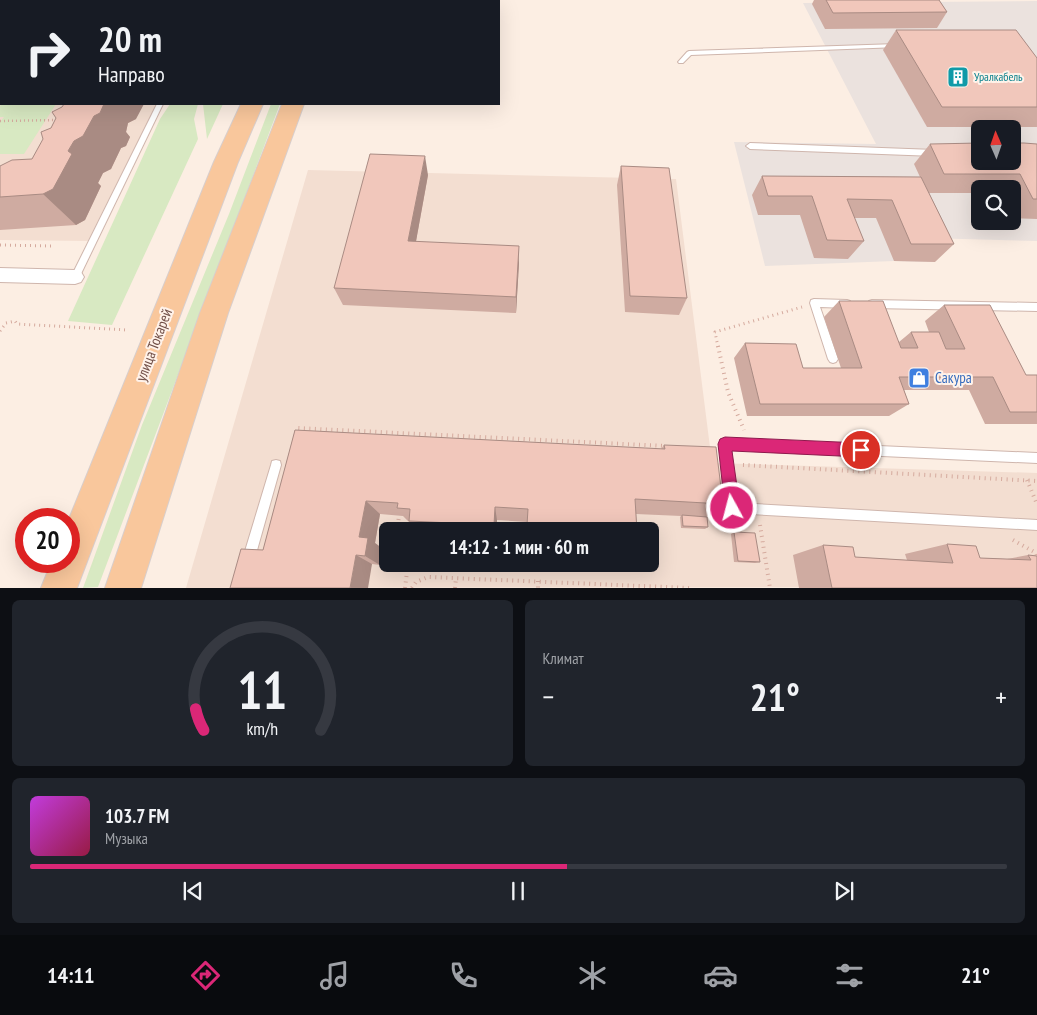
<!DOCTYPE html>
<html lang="ru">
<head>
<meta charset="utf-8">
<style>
  :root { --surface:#171b24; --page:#20242c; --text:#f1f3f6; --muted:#9ea1a6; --line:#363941; --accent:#db2777 }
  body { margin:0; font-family:"PT Sans Narrow",sans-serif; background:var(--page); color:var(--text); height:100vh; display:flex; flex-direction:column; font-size:19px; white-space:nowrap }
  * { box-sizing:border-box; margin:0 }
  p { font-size:16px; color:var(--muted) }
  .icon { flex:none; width:28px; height:28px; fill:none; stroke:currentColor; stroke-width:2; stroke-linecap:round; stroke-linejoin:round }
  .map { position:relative; height:588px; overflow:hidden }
  .sheet { display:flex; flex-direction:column; gap:12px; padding:12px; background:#0d0f14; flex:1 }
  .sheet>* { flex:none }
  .guide { position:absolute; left:0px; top:0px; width:500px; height:105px; box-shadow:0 5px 20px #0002; background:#171b24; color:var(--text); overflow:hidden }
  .needle { width:32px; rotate:358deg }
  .fabs { position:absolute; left:971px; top:120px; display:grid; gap:10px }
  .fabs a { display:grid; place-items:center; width:50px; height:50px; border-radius:8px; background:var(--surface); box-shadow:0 5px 20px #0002; font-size:25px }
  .speed { position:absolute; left:15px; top:508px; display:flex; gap:10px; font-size:25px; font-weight:700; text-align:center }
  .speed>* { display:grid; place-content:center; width:65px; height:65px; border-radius:50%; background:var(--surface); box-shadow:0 5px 20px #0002; line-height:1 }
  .speed .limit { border:8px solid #d22; background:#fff; color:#111 }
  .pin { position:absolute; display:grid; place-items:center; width:42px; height:42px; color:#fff; margin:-21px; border:2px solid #fff; border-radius:50%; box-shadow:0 1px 5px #0007 }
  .me { position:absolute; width:55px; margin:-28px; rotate:353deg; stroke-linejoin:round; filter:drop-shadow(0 0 4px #0008) }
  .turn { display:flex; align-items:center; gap:18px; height:105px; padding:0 15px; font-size:22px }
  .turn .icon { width:65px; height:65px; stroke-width:2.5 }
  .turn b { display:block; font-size:35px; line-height:42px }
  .big { font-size:38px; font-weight:700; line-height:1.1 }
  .sheet .tile { flex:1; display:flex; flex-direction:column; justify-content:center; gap:8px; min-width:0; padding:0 18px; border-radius:8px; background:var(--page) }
  .sheet .dial { align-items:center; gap:0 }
  .dial svg { height:130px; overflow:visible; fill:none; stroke:var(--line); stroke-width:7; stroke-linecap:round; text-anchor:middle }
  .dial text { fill:var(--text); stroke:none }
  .song { display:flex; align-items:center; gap:15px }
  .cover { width:60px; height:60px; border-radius:8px; background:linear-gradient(135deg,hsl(290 70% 55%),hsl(340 70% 35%)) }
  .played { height:5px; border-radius:2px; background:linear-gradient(90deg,var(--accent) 55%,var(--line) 55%) }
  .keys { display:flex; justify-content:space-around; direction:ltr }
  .heat { display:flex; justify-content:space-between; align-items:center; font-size:28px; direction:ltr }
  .sheet .tiles { flex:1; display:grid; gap:12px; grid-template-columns:1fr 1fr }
  .tile:last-child { grid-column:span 2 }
  .trip { position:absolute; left:379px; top:522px; width:280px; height:50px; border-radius:8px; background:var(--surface); box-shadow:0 5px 20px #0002; font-weight:700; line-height:50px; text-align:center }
  .dock { display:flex; height:80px; justify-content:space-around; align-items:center; background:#090b0e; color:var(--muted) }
  .dock .icon { width:35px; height:35px }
  .dock .current { color:var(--accent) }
  .dock b { font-size:22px; color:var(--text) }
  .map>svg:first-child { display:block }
  .residential { fill:#f3ded1; fill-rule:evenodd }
  .industrial { fill:#ebe2de; fill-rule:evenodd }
  .green { fill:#d8e9c2 }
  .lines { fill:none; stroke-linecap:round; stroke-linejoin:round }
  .service-casing { stroke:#cfb6ad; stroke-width:2 }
  .minor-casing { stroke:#cfb6ad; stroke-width:2 }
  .primary-casing { stroke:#d8cecc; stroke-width:2 }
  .path-far2 { stroke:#d5aa9e; stroke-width:2.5; stroke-dasharray:1 3; stroke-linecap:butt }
  .path-far1 { stroke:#d5aa9e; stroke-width:3; stroke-dasharray:1 4; stroke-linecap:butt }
  .path { stroke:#d5aa9e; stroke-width:4; stroke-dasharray:1 4.5; stroke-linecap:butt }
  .service { fill:#fff; fill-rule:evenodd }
  .minor { fill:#fff; fill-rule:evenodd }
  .primary { fill:#f9c79c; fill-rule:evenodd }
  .wall { fill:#cfaba1 }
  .shaded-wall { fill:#a98b83 }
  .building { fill:#f1c7bb; stroke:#a98b83 }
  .route { fill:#db2777; stroke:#8e194d }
  .labels { text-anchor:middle; stroke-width:4; stroke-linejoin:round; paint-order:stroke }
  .far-culture-label { font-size:12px; fill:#0d838f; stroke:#fff2e9; text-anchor:start }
  .street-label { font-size:15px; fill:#735149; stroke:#fff2e9 }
  .shop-label { font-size:15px; fill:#366cbe; stroke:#fff2e9; text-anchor:start }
</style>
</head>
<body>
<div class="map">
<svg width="1037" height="588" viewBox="0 0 1037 588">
  <rect width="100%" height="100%" fill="#fceee3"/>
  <g class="residential">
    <polygon points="0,22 1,104 157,104 91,241 0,240"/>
    <path d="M308,170L676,179L712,463L1037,473V587L186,588ZM388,531H650V564H388Z"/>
  </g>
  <path class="industrial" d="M1037,1V241L925,238L935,262L894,261L765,266L734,142L876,144L803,3ZM980,129H1012V161H980ZM980,189H1012V221H980Z"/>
  <g class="green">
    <polygon points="2,104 56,104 24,154 0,154 0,122 4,117 0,117 0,106"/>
    <polygon points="170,104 198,104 194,119 198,139 112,325 68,321 160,119"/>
    <polygon points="203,104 223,104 207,139"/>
    <polygon points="271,104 280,104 98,587 83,588 142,425 229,214"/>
  </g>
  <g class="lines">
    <g class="service-casing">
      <g id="service">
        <polygon points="897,44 899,45 899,47 691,55 683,63 679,63 678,62 687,52 689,51"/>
        <rect x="0" y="67" width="1" height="4"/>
        <polygon points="157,104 163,104 78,280 72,280 71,277"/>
        <polygon points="750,143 935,150 939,153 935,156 750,149 746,146"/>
        <polygon points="814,299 847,300 850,301 851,304 850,307 847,308 820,307 838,359 836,362 833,363 830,362 828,359 810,303 811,300"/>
        <polygon points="872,300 1037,303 1037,311 872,308 869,307 868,304 869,301"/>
        <polygon points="725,439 1037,453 1037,463 731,449 737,503 1037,520 1037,530 732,513 728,512 727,508 720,444 721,440"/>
        <polygon points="276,460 280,461 281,465 254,561 252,565 248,567 244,565 242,561 271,465 272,461"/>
      </g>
    </g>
    <g class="minor-casing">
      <polygon id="minor" points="0,268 75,270 81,272 84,277 81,282 75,284 0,282"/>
    </g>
    <g class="primary-casing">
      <g id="primary">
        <rect x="323" y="0" width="18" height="1"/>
        <polygon points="241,104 263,104 238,162 77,588 41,588 52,561 69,561 69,519 214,162"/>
        <polygon points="282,104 304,104 228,313 141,588 105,588 200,313"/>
      </g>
    </g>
    <g class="path-far2">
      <polyline points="352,1 437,0"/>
      <polyline points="0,121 58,120"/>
    </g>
    <g class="path-far1">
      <polyline points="0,245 52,246"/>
      <polyline points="0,331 6,323 15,321 17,324 127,330"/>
      <polyline points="718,347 715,332 802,307"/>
    </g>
    <g class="path">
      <polyline points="718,346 728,392 744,430"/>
      <polyline points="296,432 297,428 666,446"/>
      <polyline points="743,465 1037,481"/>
      <polyline points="1027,480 1037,504"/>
      <polyline points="760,525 770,588"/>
      <polyline points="397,531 399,516"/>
      <polyline points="1013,540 1036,553 1037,556"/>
      <polyline points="538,581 538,588"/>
      <polyline points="405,588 408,564"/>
      <polyline points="412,588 416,582 428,577 689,588"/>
      <polyline points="455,588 456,578"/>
    </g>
    <use href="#service" class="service"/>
    <use href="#minor" class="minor"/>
    <use href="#primary" class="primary"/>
  </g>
  <g class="wall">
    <polygon points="0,0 1,1 1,48 0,48"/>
    <polygon points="814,0 939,0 947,12 937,28 825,29 812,4"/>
    <polygon points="896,30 1037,58 1037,127 927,127 883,50"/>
    <polygon points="62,107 136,119 128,123 126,132 130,137 126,146 121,148 111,169 103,173 98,183 101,186 85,220 76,225 0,230 0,166 32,159 51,128"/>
    <polygon points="930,144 1037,144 1037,219 1012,218 1012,189 980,189 980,193 929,193 954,244 935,262 894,261 876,218 854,218 864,241 848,259 814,258 800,215 758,215 752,195 762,176 920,177 914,164"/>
    <polygon points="621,166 687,298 679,315 625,312 617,185"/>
    <polygon points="428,175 416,241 519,263 516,313 343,305 334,288"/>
    <polygon points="839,301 899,342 911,332 929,332 925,321 944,305 1026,375 1037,375 1037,424 985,424 969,390 904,390 909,404 889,416 747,416 734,358 745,343 803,368 841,368 824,317"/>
    <polygon points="295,430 661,449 664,445 723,504 706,517 708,527 705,529 681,528 680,517 681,516 636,514 637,531 527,531 527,522 497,520 497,531 418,531 403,516 380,514 375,543 383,549 380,565 372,564 263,550"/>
    <polygon points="734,532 760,562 755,563 734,562 731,534"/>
    <polygon points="947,544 980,558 1007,559 1028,555 1037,556 1037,588 799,588 793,555 823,545 855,557 907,560 905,554"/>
  </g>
  <g class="shaded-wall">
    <polygon points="0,20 1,21 1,44 0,43"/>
    <polygon points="104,104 144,104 136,119 128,123 126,132 130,137 126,146 121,148 111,169 103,173 98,183 101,186 85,220 76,225 43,194 74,141"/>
    <polygon points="425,156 428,175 413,258 408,241"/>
    <polygon points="519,246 519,263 516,313 516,297"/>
    <polygon points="366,501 380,514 375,543 383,549 380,565 365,556 359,537"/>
    <polygon points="495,507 497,520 497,531 495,531 494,525"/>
    <polygon points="356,555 372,564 368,588 350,588"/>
  </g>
  <g class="building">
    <polygon points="0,0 130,0 131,1 1,1 1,5 0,5"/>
    <polygon points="826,0 939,0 947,12 833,13"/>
    <polygon points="896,30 1016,30 1037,58 1037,107 942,107"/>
    <polygon points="64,104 104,104 100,113 94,116 83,136 74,141 68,151 72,154 53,189 43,194 0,197 0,166 12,160 32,159 43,139 41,132 51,128 56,118 52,112 62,107"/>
    <polygon points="980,143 980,161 1012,161 1012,143 1024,143 1037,144 1037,199 1033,199 1020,174 944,174 930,144"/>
    <polygon points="370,154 425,156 408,241 519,246 516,297 334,288"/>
    <polygon points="621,166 669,168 687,298 630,296"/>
    <polygon points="762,176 921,177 954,244 911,244 892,200 847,199 864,241 827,240 812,196 768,196"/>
    <polygon points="839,301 883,301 901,348 918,348 911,332 939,332 946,349 965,349 944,305 990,305 1026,375 1037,375 1037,412 1010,412 993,377 899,377 909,404 760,404 745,343 796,344 803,368 862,368"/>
    <polygon points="295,430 665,449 664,445 716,447 723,504 635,499 637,531 527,525 528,509 495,507 494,525 409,521 410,509 397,508 398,503 366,501 359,537 368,538 365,556 356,555 350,588 230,588 241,549 263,550"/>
    <polygon points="682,515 707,517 708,527 683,526"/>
    <polygon points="734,532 755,533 760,562 738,561"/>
    <polygon points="947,544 976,546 980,558 1031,560 1028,555 1037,556 1037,588 832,588 823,545 853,547 855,557 953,563"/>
  </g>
  <polygon class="route" points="725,437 861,443 866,445 868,450 866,455 861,457 732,451 740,508 737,513 732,515 728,513 725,508 718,444 720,439"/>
  <defs>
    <g id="building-square" transform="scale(1.125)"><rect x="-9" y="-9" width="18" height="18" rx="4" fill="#0f9aa8" stroke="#fff2e9"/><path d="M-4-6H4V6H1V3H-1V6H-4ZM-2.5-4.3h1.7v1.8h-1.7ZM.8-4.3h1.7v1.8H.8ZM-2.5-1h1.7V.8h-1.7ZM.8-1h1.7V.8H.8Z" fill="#fff"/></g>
    <g id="shop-square" transform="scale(1.125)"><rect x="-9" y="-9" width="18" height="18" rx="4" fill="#3f7fe0" stroke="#fff2e9"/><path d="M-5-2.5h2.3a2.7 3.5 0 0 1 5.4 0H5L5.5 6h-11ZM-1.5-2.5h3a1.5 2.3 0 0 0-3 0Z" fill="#fff"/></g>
  </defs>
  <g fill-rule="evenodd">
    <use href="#building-square" x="958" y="77"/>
    <use href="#shop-square" x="919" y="378"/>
  </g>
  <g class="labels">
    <g class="far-culture-label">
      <text x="974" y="81">Уралкабель</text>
    </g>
    <g class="street-label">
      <text transform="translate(154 345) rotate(-69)" y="5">улица Токарей</text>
    </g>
    <g class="shop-label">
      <text x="935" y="383">Сакура</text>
    </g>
  </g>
</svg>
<div class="fabs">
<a><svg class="needle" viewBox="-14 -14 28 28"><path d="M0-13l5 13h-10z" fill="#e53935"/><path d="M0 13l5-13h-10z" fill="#9ea1a6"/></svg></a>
<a><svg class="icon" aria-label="search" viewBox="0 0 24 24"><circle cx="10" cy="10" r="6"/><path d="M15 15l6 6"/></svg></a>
</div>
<div class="speed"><div class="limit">20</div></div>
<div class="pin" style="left:861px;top:450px;background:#d93025"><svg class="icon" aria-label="arrive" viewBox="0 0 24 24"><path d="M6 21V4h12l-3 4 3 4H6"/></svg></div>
<svg class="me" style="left:732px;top:508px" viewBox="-20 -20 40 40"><circle r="17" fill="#db2777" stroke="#fff" stroke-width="3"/><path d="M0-11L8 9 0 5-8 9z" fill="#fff"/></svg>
<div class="trip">14:12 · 1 мин · 60 m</div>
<div class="guide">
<div class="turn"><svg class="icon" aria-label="right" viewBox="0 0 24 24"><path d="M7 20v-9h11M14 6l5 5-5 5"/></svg><div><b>20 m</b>Направо</div></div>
</div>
</div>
<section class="sheet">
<div class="tiles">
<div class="tile dial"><svg viewBox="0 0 100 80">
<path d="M14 69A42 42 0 1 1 86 69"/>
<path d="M14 69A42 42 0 0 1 9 56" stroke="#db2777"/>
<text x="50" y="56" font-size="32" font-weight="700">11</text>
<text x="50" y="72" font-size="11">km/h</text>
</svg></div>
<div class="tile"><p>Климат</p>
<div class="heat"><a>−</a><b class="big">21°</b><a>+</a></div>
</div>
<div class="tile">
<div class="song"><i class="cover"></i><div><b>103.7 FM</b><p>Музыка</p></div></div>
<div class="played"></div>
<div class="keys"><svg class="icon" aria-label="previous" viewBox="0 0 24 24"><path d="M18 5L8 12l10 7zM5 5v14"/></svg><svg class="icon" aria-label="pause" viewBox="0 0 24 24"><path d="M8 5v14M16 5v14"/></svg><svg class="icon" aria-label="next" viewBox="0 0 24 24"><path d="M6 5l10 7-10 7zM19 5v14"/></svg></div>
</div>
</div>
</section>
<nav class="dock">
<b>14:11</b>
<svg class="icon current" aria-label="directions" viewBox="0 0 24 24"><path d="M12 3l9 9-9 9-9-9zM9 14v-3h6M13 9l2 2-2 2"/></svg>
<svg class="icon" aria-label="music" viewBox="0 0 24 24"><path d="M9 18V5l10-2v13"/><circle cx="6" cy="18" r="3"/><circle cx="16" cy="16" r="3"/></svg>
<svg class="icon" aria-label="phone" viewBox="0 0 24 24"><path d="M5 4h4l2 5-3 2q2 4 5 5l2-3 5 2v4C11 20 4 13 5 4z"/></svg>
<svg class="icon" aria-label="climate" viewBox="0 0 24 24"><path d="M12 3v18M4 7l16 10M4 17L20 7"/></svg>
<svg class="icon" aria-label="car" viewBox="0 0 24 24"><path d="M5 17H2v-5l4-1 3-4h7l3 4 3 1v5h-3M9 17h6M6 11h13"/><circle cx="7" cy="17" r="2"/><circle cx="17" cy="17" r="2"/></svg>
<svg class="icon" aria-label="filters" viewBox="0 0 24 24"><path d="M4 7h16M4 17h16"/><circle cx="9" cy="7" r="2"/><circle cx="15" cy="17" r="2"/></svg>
<b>21°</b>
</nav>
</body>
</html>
